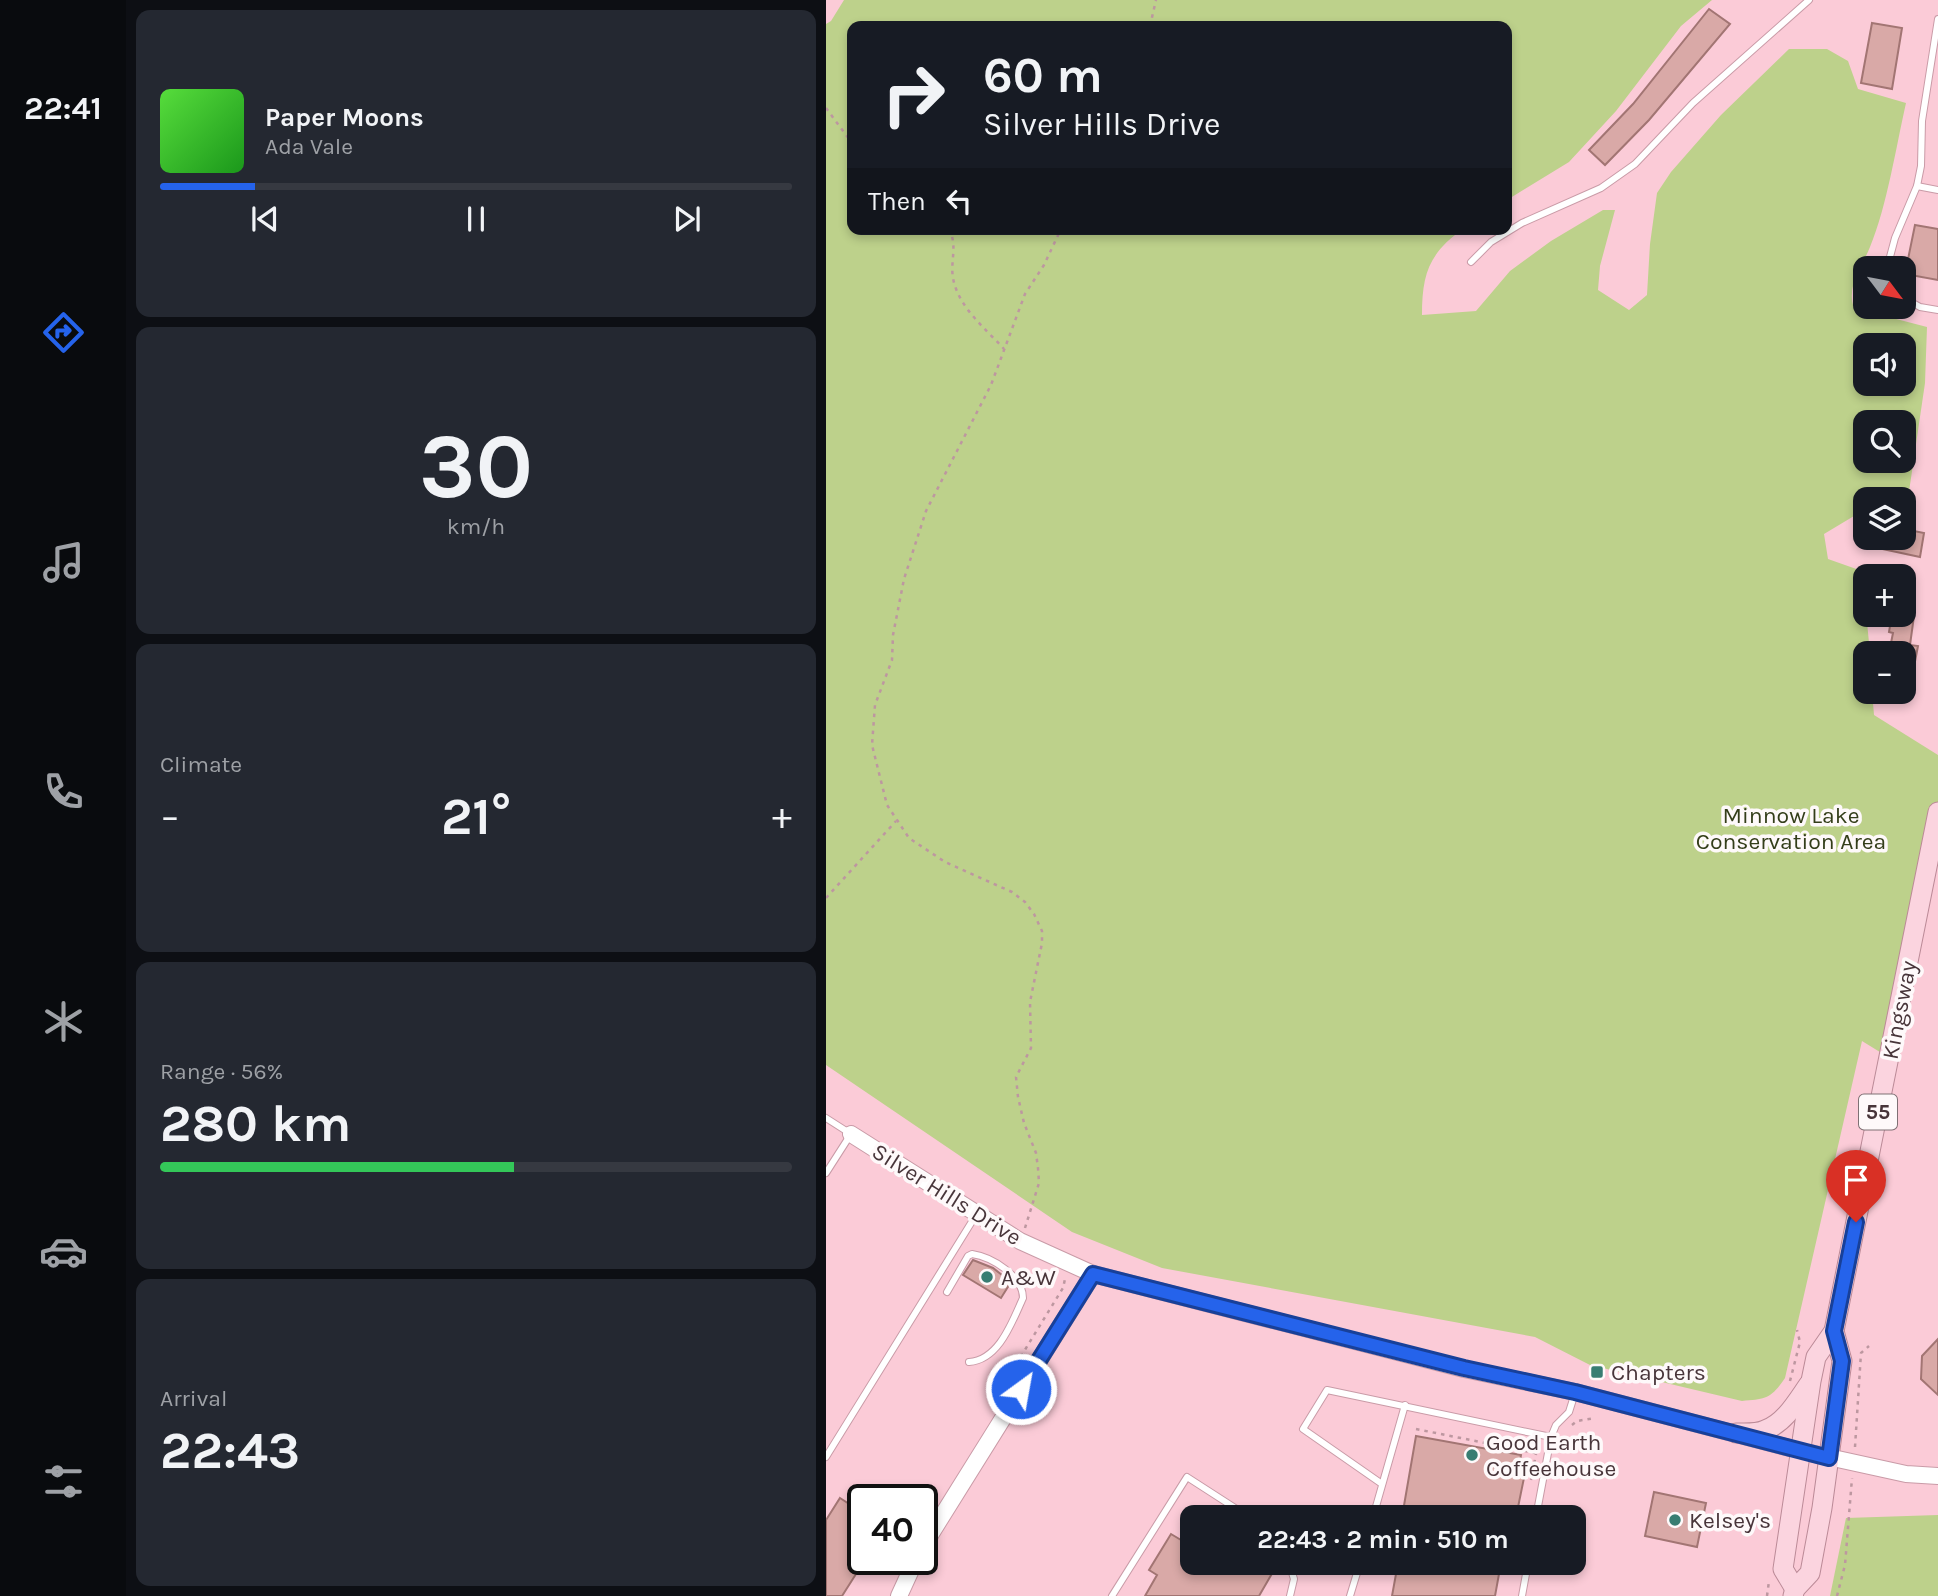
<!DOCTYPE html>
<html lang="en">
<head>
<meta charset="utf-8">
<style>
  :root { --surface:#171b24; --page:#242831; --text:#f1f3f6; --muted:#9ea1a6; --line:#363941; --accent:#2563eb }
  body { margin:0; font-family:Karla,sans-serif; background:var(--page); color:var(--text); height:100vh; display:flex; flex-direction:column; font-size:26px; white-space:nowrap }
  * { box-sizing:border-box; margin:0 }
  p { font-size:23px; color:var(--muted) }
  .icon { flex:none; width:38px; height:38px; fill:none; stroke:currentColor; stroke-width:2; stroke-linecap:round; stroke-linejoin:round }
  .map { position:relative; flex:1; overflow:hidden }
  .drawer { display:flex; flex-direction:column; gap:10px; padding:10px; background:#0d0f14; width:700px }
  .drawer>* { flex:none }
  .banner { position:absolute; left:21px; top:21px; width:665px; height:214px; border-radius:14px; box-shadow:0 4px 10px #0003; background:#171b24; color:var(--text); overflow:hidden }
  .needle { width:46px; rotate:122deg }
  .buttons { position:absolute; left:1027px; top:256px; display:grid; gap:14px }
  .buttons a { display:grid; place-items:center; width:63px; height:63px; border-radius:14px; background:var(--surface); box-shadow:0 4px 10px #0003; font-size:35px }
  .speed { position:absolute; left:21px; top:1484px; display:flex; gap:14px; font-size:35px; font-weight:700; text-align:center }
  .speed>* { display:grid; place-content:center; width:91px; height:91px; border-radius:50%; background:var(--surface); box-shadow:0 4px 10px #0003; line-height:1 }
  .speed .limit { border:4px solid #111; border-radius:10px; background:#fff; color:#111 }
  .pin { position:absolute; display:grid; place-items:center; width:60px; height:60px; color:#fff; margin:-72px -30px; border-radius:50% 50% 50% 0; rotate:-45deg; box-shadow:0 0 7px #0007 }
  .pin .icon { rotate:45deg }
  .me { position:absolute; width:77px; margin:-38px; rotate:32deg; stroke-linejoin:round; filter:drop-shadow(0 0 5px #0008) }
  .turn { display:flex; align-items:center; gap:24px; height:147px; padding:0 21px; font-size:32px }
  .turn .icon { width:91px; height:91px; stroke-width:2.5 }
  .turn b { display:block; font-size:49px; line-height:60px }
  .then { display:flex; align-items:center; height:66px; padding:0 21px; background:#0003; gap:14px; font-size:26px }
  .big { font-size:52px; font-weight:700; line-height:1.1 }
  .drawer .tile { flex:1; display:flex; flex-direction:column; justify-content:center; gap:10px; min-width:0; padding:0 24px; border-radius:14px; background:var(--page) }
  .drawer .dial { align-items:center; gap:0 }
  .dial b { font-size:91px; line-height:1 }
  .song { display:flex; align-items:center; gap:21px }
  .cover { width:84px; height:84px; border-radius:10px; background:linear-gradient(135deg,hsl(110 70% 55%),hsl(120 70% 35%)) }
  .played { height:7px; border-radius:4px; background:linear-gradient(90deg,var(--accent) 15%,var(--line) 15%) }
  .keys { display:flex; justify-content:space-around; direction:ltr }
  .heat { display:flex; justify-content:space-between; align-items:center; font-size:38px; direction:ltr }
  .charge { height:10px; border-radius:5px; background:linear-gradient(90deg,#34c759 56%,var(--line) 0) }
  .trip { position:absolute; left:354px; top:1505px; width:406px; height:70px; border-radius:14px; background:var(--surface); box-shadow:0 4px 10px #0003; font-weight:700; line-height:70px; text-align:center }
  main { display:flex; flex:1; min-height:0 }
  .menu { display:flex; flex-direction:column; width:126px; justify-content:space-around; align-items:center; background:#090b0e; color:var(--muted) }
  .menu .icon { width:49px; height:49px }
  .menu .selected { color:var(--accent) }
  .menu b { font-size:32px; color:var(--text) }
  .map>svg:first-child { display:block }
  .green { fill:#bdd18b; fill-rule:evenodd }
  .building { fill:#d9a9a7; stroke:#a27573; stroke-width:2 }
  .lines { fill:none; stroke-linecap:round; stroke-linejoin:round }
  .service-casing { stroke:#c99ba7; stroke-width:8 }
  .tertiary-casing { stroke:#c99ba7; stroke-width:18 }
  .primary-casing { stroke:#bb8a97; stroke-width:21 }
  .path { stroke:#bd97a0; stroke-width:2.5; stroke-dasharray:3.5 5; stroke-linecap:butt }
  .service { stroke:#fff; stroke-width:6 }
  .tertiary { stroke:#fff; stroke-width:16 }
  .primary { stroke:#fbd4df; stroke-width:19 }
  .route-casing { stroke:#184099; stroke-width:18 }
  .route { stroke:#2563eb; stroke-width:12 }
  .poi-dot { fill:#387d72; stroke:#fef9fa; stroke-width:2.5 }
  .labels { text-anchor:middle; stroke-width:7; stroke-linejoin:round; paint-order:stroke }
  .shield { fill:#fef9fa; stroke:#7f7074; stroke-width:2 }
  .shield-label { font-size:21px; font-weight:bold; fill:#48353a }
  .park-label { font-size:23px; fill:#343e1a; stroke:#fef9fa }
  .street-label { font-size:23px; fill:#48353a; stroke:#fef9fa }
  .poi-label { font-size:23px; fill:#48353a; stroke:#fef9fa; text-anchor:start }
</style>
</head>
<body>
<main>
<nav class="menu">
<b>22:41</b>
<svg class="icon selected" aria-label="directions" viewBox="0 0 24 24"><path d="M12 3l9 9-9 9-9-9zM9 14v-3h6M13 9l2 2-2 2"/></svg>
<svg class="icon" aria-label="music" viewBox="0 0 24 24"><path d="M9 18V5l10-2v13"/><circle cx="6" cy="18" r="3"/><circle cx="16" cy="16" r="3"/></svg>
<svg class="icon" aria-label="phone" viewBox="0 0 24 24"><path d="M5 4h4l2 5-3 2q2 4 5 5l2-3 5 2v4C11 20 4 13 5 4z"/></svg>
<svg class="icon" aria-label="climate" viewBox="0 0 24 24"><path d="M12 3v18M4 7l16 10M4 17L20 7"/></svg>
<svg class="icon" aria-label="car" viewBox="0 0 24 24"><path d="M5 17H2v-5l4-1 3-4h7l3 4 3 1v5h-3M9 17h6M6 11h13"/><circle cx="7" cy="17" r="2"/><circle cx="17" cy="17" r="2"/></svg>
<svg class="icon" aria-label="filters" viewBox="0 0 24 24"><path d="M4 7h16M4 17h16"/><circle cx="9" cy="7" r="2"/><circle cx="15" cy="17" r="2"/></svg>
</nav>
<section class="drawer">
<div class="tile">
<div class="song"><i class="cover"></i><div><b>Paper Moons</b><p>Ada Vale</p></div></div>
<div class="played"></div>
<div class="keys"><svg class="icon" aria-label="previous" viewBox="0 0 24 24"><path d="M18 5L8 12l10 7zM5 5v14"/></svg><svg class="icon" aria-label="pause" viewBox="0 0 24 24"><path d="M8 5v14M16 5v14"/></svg><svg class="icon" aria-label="next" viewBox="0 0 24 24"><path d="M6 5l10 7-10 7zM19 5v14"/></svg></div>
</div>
<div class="tile dial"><b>30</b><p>km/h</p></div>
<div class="tile"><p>Climate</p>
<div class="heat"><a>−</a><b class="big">21°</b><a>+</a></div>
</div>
<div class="tile"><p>Range · 56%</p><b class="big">280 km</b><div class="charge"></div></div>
<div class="tile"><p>Arrival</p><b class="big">22:43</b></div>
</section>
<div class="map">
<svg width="1112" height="1596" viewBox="0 0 1112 1596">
  <rect width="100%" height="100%" fill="#fbcbd7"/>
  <g class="green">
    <path d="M18,0H886L855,26L790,111L743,162L681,200V26H26V229H637C603,253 596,274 596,315L650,311L684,271L725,241L777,210H789L774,266L772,290L803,310L821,295L824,244L831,193L845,172L895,115L963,49H1001L1022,61L1032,89L1080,103C1070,147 1061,206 1044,247C1036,267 1020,286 1028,308L1101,327L1099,383L1080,512H1078V499H1040L1039,515L1028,516L998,534L1002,559L1036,571L1044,653H1040V691H1046L1048,715L1112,755V808L1062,1057L1036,1041L959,1378C945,1399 940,1399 916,1401L764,1365L709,1337L336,1268L246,1232L0,1065V24L5,21ZM1040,345H1078V383H1040ZM1040,422H1078V460H1040Z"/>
    <polygon points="1112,1515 1112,1596 1004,1596 1020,1518"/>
  </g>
  <g class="building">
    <polygon points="883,9 904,24 823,120 779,165 763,150 807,104"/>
    <polygon points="1046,23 1076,28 1066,89 1035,83"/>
    <polygon points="1089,225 1112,229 1112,280 1079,274"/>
    <polygon points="1078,529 1098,533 1094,557 1047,547 1049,537 1078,537"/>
    <polygon points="1066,614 1088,616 1084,645 1092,646 1084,687 1078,686 1078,653 1063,653 1067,633 1063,632"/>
    <polygon points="147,1260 167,1268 185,1282 175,1298 137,1275"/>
    <polygon points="1112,1339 1112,1395 1095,1379 1096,1356"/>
    <polygon points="590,1436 695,1455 692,1472 699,1473 690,1517 576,1517"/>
    <polygon points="828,1492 880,1503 871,1547 819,1536"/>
    <polygon points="14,1498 37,1513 37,1563 16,1596 0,1596 0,1520"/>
    <polygon points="366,1523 366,1563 436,1563 448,1570 433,1596 319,1596 331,1575 323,1570 345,1534 355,1540"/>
    <polygon points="572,1563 675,1563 669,1596 566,1596"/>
  </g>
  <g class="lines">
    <g class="service-casing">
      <g id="service">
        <polyline points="1091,186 1112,190"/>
        <polyline points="645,262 665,242 696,223 775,188 809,164 867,103 983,0"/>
        <polyline points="1061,268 1069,238 1091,186 1095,166 1096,121 1112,19"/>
        <polyline points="1078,298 1094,307 1112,310"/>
        <polyline points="0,1118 25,1134 0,1173"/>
        <path d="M121,1292L142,1256L146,1254C166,1257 197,1276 197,1298C186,1322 173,1360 143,1362"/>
        <polyline points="0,1457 150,1215"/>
        <polyline points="556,1484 477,1429 501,1390 725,1437"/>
        <polyline points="547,1517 579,1405"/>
        <polyline points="710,1517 725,1437 730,1425 743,1412 749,1393"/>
        <polyline points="463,1563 468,1579 464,1596"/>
        <polyline points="286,1596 361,1477 423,1517"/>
        <polyline points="524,1596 534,1563"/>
        <polyline points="696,1596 702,1563"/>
      </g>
    </g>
    <g class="tertiary-casing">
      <g id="tertiary">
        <polyline points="25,1134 194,1241 267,1274 638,1369 749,1392 975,1451 1080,1474 1112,1476"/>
        <polyline points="96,1548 267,1274"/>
        <polyline points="73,1596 90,1559"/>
      </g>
    </g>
    <g class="primary-casing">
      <g id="primary">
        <path d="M910,1433C919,1433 931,1434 939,1430C959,1423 971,1401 983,1384"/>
        <polyline points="969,1589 957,1569 985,1381 990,1357 1008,1331 1112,812"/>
        <polyline points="967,1596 969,1589 984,1573 996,1508 1016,1361 1008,1331"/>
      </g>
    </g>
    <g class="path">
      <polyline points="324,26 330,0"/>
      <polyline points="0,108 26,143"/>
      <path d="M123,229C132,246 124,261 127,278C132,307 160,329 178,349"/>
      <polyline points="0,898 70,821"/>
      <polyline points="199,1228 213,1183 212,1168 210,1153 198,1123 192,1097 190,1077 205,1048 204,1002 216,943 216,931 208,914 199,902 186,892 119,862 83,838 61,805 46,745 49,705 66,660 67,635 78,579 100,511 165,385 199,294 218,265 235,229"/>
      <polyline points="964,1381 974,1342 971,1330"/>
      <polyline points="168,1400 237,1288 239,1279"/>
      <polyline points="746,1425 751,1421 769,1418"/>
      <polyline points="590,1429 709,1453"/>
      <polyline points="1029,1447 1035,1353 1043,1346"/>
      <polyline points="705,1480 710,1454"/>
      <polyline points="941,1596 943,1581"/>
      <polyline points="1011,1596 1019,1565 1026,1478"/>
    </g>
    <use href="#service" class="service"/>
    <use href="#tertiary" class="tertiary"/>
    <use href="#primary" class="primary"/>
  </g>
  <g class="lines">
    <g class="route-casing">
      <polyline id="route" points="195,1389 267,1274 638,1368 749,1392 1003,1458 1016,1361 1008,1331 1030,1222"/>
    </g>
    <use href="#route" class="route"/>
  </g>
  <g class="poi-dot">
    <circle cx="161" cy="1277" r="7"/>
    <rect x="764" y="1365" width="14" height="14" rx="3.5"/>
    <circle cx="646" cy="1455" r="7"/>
    <circle cx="849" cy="1520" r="7"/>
  </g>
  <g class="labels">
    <rect class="shield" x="1033" y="1094.5" width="38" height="35" rx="5"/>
    <g class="shield-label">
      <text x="1052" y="1119">55</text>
    </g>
    <g class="park-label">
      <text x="965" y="823">Minnow Lake<tspan x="965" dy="26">Conservation Area</tspan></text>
    </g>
    <g class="street-label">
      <text transform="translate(1073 1010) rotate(-79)" y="8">Kingsway</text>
      <text transform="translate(121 1194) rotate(32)" y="8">Silver Hills Drive</text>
    </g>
    <g class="poi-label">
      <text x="175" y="1285">A&amp;W</text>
      <text x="785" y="1380">Chapters</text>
      <text x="660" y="1450">Good Earth<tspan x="660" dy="26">Coffeehouse</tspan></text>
      <text x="863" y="1528">Kelsey's</text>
    </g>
  </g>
</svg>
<div class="buttons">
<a><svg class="needle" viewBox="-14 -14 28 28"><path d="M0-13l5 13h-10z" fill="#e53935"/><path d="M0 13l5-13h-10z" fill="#9ea1a6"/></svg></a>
<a><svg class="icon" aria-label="sound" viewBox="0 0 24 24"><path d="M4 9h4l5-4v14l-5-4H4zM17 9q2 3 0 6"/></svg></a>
<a><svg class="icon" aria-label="search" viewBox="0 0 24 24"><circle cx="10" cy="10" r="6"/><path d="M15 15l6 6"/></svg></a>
<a><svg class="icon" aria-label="layers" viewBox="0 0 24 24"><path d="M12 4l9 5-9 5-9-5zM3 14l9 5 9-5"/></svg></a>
<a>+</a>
<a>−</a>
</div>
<div class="speed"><div class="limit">40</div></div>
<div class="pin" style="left:1030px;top:1222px;background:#d93025"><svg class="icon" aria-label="arrive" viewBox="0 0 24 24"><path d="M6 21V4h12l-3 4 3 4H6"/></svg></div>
<svg class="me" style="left:195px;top:1389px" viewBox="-20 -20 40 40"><circle r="17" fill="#2563eb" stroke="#fff" stroke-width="3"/><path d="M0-11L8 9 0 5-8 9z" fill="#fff"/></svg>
<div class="trip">22:43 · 2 min · 510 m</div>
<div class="banner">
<div class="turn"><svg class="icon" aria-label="right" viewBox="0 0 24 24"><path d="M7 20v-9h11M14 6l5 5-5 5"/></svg><div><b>60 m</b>Silver Hills Drive</div></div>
<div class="then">Then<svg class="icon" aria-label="left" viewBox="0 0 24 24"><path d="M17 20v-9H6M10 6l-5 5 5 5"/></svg></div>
</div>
</div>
</main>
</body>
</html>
